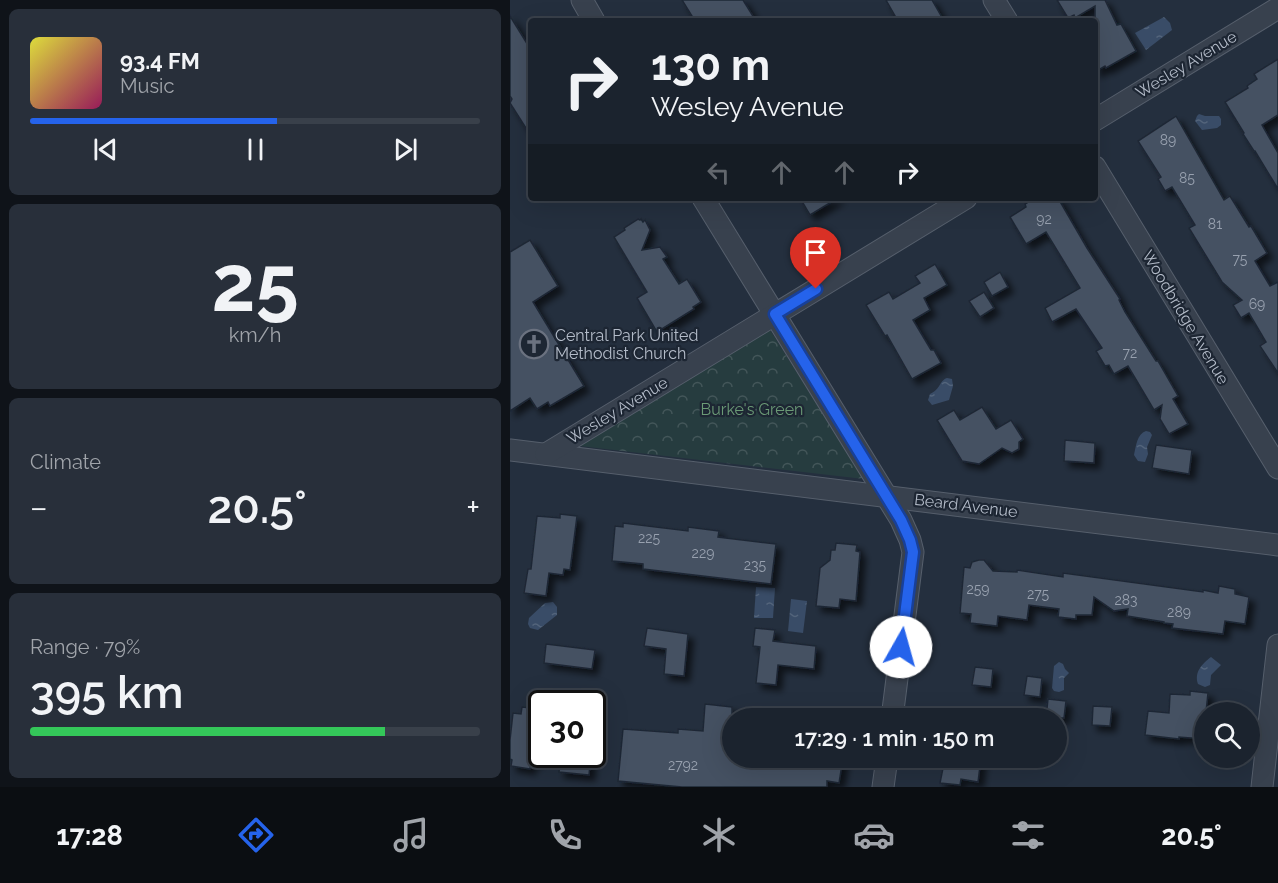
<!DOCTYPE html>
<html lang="en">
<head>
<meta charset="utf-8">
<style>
  :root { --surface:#1b232e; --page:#282f3a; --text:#f1f3f6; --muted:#a0a4aa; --line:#39404a; --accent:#2563eb }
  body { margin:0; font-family:Raleway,sans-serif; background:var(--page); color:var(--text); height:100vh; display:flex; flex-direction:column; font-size:22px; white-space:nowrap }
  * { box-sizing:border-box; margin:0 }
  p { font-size:20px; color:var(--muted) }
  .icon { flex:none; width:33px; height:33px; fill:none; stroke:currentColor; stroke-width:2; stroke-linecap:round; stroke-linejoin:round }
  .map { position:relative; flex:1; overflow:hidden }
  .details { display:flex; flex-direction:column; gap:9px; padding:9px; background:#0f1319; width:510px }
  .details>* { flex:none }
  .banner { position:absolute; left:18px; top:18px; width:570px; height:183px; border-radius:6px; box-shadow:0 6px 24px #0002,0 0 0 2px var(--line); background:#1b232e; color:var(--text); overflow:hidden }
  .fabs { position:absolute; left:684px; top:702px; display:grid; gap:12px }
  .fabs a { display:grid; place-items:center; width:66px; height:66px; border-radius:50%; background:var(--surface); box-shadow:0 6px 24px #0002,0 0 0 2px var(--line); font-size:30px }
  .speed { position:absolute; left:18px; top:690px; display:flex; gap:12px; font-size:30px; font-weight:700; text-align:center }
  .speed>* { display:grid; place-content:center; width:78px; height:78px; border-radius:50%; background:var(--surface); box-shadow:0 6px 24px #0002,0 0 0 2px var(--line); line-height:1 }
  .speed .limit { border:3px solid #111; border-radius:9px; background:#fff; color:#111 }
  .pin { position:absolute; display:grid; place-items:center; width:51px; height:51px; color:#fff; margin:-62px -26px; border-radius:50% 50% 50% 0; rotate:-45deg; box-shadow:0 0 6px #0007 }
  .pin .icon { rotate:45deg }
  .me { position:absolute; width:66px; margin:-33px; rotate:7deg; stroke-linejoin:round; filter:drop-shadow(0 0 4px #0008) }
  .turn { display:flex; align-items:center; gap:21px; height:126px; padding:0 24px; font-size:27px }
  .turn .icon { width:78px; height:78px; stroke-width:2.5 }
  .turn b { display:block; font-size:42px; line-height:51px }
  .lanes { display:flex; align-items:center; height:57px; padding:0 24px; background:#0003; justify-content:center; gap:30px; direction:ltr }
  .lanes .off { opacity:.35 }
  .big { font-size:45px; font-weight:600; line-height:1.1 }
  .details .tile { flex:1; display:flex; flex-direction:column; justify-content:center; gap:9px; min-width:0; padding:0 21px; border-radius:9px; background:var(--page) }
  .details .dial { align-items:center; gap:0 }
  .dial b { font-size:78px; line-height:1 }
  .song { display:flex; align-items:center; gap:18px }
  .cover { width:72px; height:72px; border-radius:9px; background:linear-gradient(135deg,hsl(60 70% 55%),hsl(330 70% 35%)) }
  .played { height:6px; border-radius:3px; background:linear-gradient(90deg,var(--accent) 55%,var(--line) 55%) }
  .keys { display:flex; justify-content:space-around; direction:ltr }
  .heat { display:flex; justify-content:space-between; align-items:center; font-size:33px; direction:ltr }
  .charge { height:9px; border-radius:4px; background:linear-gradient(90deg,#34c759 79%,var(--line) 0) }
  .trip { position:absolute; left:212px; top:708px; width:345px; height:60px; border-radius:30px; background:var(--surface); box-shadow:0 6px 24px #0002,0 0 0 2px var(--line); font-weight:600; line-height:60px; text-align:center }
  .tab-bar { display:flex; height:96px; justify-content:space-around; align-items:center; background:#0b0e12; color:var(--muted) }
  .tab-bar .icon { width:42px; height:42px }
  .tab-bar .selected { color:var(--accent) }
  .tab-bar b { font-size:27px; color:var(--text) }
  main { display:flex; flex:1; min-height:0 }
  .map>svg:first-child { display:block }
  .park { fill:url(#park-crowns) }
  .water { fill:url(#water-ripples) }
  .building { fill:#455162; stroke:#1f2835; stroke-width:1.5; filter:url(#shadow) }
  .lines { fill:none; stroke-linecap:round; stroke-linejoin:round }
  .minor-casing { stroke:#565f6c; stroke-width:23 }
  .minor { stroke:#38414e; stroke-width:21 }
  .route-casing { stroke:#184099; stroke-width:15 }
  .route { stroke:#2563eb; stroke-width:10 }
  .labels { text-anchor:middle; stroke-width:4.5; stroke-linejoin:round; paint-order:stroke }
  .number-label { font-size:14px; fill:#98a1af }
  .street-label { font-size:16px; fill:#b4bcc9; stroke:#1d2633 }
  .poi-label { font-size:16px; fill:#b4bcc9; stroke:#1d2633; text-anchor:start }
  .park-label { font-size:16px; fill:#6b9a76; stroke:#1d2633 }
</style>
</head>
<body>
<main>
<section class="details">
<div class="tile">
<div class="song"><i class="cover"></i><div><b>93.4 FM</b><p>Music</p></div></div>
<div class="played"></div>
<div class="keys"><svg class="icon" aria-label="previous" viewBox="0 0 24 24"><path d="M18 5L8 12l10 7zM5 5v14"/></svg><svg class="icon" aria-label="pause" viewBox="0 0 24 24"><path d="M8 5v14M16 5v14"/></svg><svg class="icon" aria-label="next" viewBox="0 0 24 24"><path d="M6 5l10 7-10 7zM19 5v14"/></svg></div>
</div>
<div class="tile dial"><b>25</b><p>km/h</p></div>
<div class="tile"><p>Climate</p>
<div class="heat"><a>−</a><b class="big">20.5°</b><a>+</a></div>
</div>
<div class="tile"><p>Range · 79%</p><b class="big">395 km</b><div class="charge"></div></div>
</section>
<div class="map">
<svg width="768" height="787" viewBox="0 0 768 787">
  <defs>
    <pattern id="park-crowns" width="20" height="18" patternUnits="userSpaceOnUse" patternTransform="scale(1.5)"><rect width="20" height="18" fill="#263c3f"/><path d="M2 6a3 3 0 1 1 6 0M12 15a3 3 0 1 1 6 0" fill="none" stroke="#435659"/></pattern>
    <pattern id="water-ripples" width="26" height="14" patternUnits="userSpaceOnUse" patternTransform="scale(1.5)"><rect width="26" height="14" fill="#394c67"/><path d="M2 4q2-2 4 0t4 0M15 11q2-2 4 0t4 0" fill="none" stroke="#53647b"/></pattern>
    <filter id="shadow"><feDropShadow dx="5.5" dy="5.5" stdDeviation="3" flood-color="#0009"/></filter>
  </defs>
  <rect width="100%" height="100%" fill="#242f3e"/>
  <polygon class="park" points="260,330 354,479 70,446"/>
  <g class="water">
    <polygon points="654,17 660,23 662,30 636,50 625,33"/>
    <polygon points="689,114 695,116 709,116 711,119 711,125 707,128 692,130 685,121 687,116"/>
    <path d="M437,378L442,379L443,386L439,400L422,405L418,400L420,394C431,389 429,381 437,378Z"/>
    <path d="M636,431L640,432L642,435L637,447L638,454L635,462L628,461L624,455C626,446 627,434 636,431Z"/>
    <polygon points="246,587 265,588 263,618 244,618"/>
    <polygon points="281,599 297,601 293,633 278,631"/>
    <polygon points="43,602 47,607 47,615 28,630 20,628 18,624 19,618 35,603"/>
    <path d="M701,657L711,665L701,675L700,685L695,687L688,684C684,672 692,664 701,657Z"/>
    <polygon points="549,662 553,664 555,669 559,673 554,678 554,690 549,692 544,691 542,688 544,666"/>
  </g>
  <g class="building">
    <polygon points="172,0 233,0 246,21 185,21"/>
    <polygon points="376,0 422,0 434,21 388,21"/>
    <polygon points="547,0 595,0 607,25 611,24 626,51 596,68 595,66 585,72 585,6 565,18 564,15 558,18"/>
    <polygon points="0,16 21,50 21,136 0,103 2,99 0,96"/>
    <polygon points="768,59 768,115 752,125 768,153 768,189 745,151 744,151 733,134 734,133 715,102 738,88 737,86 747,79 744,74"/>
    <polygon points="666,116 714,200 720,196 739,227 741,226 757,253 745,261 760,286 768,282 768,373 750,346 756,342 739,313 731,318 723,305 732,300 712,282 679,228 685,225 662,187 655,191 648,179 651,177 628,141"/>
    <polygon points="290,198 328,198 300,215"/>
    <polygon points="525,198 548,198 577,248 610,299 609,300 615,312 646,361 648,361 668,396 663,399 678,424 659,434 650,419 652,405 644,410 618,366 604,374 599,365 595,366 586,351 592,348 566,309 542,322 535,308 570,288 536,232 516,244 500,217 516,207 515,204"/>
    <polygon points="128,219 130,220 131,219 133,222 135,220 140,230 132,250 150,247 157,257 153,259 169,284 177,279 191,302 183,307 184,309 147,332 127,298 137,292 104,237 115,230 114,228"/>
    <polygon points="20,240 48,286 23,302 74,386 40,406 38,402 27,409 20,398 0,411 0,252"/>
    <polygon points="425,264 437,285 414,298 420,310 403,320 421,350 424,350 431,363 402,379 377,335 375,336 356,305 379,292 383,299 410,283 405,276"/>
    <polygon points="490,272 498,287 482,296 474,282"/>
    <polygon points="474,292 484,308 470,317 459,301"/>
    <polygon points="472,407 486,429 501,420 513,439 509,442 509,449 502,453 492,448 469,464 452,461 427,420 444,410 450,420"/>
    <polygon points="555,440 585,443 584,463 554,461"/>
    <polygon points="646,445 682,450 679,474 642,468"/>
    <polygon points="50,514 67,516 60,570 54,569 53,575 39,573 36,596 14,593 18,569 21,569 27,516 50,518"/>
    <polygon points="113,523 178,531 178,527 209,531 208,537 266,544 261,584 133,569 133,564 102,561 105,526 113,527"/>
    <polygon points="326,543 347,545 346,551 350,552 346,601 330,599 329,608 306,606 310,568 320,560 321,550 325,550"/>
    <polygon points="469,560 474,560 483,571 507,572 507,570 553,577 553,573 693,592 693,590 708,593 709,586 725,589 725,594 739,597 735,624 715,621 713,634 662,628 663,624 654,623 654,622 617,616 618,609 604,611 584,597 582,615 566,615 566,619 548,617 549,609 519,605 517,620 488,616 487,626 460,623 461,614 450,613 454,567 460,568 462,562"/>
    <polygon points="137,628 178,634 174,676 154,674 156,649 134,646"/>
    <polygon points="245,628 265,630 263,641 306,646 304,669 268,665 266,685 246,683 250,647 243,646"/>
    <polygon points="36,644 85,650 82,669 34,663"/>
    <polygon points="465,667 483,669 481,687 462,685"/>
    <polygon points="517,676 532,678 530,697 514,695"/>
    <polygon points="680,691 698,693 696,712 694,712 694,739 669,737 669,739 635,735 638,711 659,713 660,694 680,695"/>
    <polygon points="538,699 556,701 554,718 536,718"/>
    <polygon points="195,704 222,707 222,758 333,758 329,783 317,781 317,787 172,787 108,781 113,729 168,733 168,729 193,731"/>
    <polygon points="583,706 602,707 600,726 582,725"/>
    <polygon points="12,707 30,709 29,714 32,714 26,762 21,761 20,769 1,766 2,760 0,759 0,740 3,713 11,714"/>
    <polygon points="51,754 81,754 79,775 49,772"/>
    <polygon points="435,758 471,758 468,782 451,779 450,785 430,783"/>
  </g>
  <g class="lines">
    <g class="minor-casing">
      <g id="minor">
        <polyline points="72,0 84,21"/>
        <polyline points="484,0 497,21"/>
        <polyline points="585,120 768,8"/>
        <polyline points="585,167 768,468"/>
        <polyline points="193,198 391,520 400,540 403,552 382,718"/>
        <polyline points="0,450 768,545"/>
        <polyline points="36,454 456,198"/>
        <polyline points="373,787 377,758"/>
        <polyline points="752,787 768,645"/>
      </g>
    </g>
    <use href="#minor" class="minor"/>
  </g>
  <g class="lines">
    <g class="route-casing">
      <polyline id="route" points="306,289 265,314 391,520 400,540 403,552 391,647"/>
    </g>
    <use href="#route" class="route"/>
  </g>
  <defs>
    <g id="church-ring" transform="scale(1.5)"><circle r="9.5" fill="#1d2633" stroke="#6b7280" stroke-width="1.5"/><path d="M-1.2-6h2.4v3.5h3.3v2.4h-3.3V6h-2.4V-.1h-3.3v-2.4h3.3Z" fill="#6b7280"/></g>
  </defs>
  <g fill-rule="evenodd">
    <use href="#church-ring" x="24" y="344"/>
  </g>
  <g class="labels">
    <g class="number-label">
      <text x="658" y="145">89</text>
      <text x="677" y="183">85</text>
      <text x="534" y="224">92</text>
      <text x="705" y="229">81</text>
      <text x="730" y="264">75</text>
      <text x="747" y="309">69</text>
      <text x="620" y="358">72</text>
      <text x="139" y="543">225</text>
      <text x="193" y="558">229</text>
      <text x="245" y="570">235</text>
      <text x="468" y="594">259</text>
      <text x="528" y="599">275</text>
      <text x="616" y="605">283</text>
      <text x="669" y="617">289</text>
      <text x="173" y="770">2792</text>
    </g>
    <g class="street-label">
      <text transform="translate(676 64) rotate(-31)" y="6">Wesley Avenue</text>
      <text transform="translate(676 317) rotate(59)" y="6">Woodbridge Avenue</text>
      <text transform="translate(107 410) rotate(-31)" y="6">Wesley Avenue</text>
      <text transform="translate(456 505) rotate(7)" y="6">Beard Avenue</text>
    </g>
    <g class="poi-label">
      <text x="45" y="341">Central Park United<tspan x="45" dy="18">Methodist Church</tspan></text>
    </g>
    <g class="park-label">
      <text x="242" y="415">Burke's Green</text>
    </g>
  </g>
</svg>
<div class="fabs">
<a><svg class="icon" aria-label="search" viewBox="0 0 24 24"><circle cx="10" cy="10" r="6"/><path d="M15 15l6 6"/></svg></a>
</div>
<div class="speed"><div class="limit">30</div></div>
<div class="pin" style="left:306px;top:289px;background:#d93025"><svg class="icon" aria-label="arrive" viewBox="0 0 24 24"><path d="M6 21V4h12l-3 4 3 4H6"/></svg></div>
<svg class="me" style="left:391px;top:647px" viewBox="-20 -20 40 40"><circle r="19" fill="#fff"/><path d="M0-13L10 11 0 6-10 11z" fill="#2563eb"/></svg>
<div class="trip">17:29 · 1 min · 150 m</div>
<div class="banner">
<div class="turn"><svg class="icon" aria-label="right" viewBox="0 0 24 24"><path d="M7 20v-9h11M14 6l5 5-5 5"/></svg><div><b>130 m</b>Wesley Avenue</div></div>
<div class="lanes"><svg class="icon off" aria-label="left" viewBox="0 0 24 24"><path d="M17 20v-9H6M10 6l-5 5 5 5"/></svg><svg class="icon off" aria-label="ahead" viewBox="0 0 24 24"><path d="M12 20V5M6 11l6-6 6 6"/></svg><svg class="icon off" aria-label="ahead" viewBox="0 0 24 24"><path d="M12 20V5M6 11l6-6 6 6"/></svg><svg class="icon" aria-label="right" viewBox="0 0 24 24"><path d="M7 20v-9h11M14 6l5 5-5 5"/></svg></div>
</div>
</div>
</main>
<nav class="tab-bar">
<b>17:28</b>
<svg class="icon selected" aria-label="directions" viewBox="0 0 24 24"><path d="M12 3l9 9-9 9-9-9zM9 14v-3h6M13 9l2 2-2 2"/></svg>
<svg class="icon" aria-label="music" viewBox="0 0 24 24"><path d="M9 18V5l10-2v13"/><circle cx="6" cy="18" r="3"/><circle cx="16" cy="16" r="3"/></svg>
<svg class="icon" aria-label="phone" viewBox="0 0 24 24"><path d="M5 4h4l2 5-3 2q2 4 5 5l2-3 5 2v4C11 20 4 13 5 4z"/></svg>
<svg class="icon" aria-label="climate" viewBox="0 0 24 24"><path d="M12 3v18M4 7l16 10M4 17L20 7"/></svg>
<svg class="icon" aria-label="car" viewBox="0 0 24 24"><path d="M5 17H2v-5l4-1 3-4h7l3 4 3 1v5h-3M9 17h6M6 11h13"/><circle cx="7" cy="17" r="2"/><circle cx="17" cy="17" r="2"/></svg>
<svg class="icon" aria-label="filters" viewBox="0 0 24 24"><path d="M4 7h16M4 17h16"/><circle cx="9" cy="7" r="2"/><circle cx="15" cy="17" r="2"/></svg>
<b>20.5°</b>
</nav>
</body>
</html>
